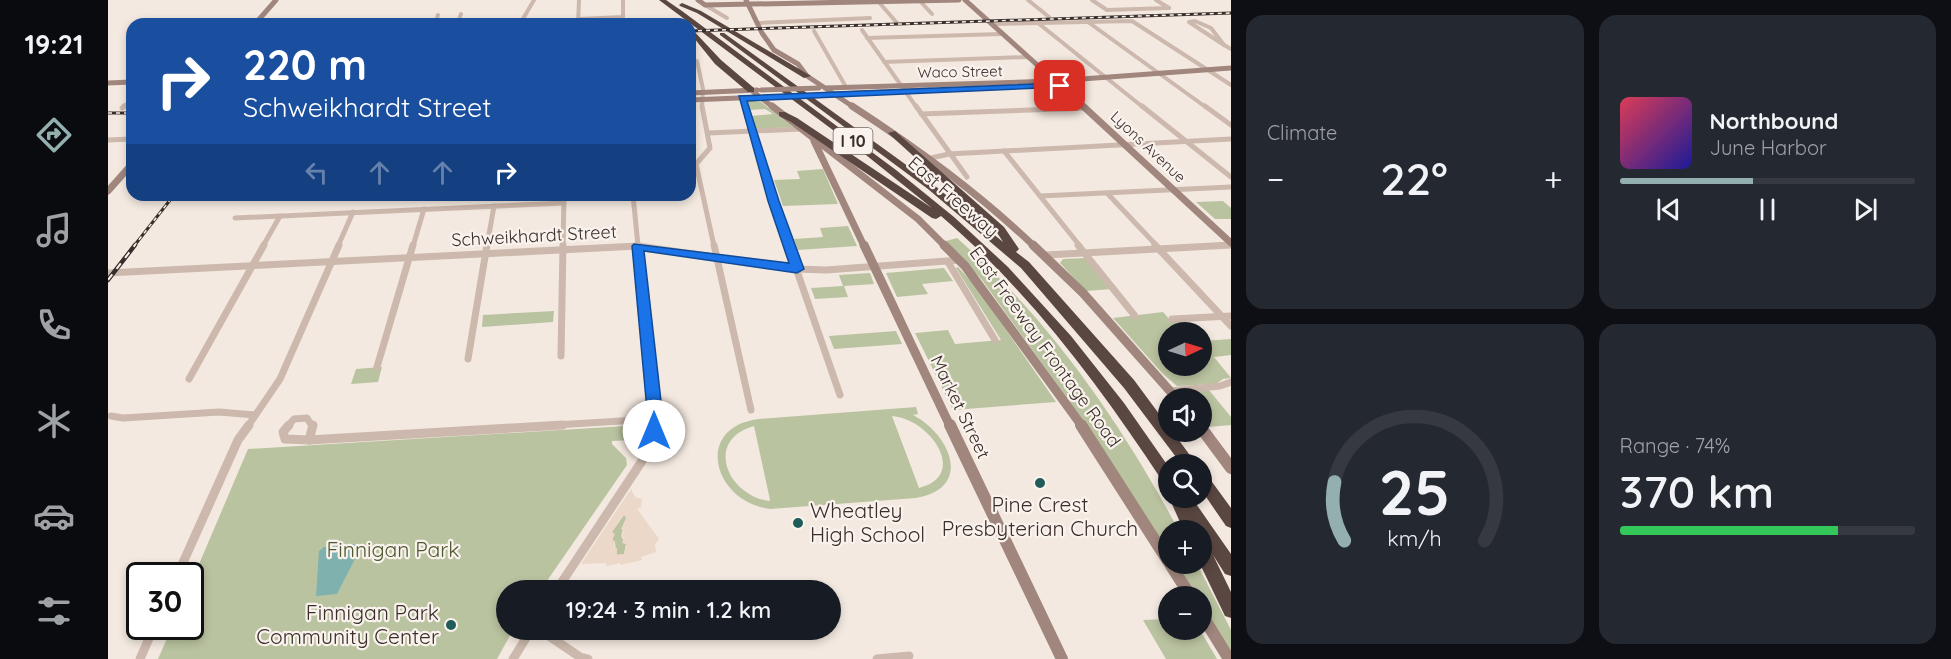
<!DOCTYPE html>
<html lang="en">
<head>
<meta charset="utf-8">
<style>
  :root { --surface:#171b24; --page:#242831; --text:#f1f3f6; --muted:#9ea1a6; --line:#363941; --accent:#93afb0 }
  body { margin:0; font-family:Quicksand,sans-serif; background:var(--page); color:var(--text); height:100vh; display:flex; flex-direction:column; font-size:22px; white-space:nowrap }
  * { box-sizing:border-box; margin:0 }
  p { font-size:20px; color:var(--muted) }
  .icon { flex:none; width:33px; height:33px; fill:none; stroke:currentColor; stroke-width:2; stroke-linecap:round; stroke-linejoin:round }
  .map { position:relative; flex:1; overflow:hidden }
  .sheet { display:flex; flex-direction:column; gap:15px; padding:15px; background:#0d0f14; width:720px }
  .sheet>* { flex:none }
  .hud { position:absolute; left:18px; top:18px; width:570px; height:183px; border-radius:18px; box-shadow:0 3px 9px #0003; background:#1a4fa0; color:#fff; overflow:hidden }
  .needle { width:39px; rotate:86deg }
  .buttons { position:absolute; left:1050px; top:322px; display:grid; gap:12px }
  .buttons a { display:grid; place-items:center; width:54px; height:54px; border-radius:50%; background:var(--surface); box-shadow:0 3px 9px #0003; font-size:30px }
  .speed { position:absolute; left:18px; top:562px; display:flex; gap:12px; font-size:30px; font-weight:700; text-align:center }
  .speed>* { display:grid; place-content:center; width:78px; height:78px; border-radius:50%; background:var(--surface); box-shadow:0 3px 9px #0003; line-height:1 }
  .speed .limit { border:3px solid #111; border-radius:9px; background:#fff; color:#111 }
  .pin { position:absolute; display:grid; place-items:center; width:51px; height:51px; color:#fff; margin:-26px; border-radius:12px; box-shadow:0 3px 9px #0006 }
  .me { position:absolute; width:66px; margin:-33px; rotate:0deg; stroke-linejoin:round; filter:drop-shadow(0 0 4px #0008) }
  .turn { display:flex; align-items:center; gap:21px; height:126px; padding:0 18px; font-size:27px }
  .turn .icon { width:78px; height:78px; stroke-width:2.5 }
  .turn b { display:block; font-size:42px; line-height:51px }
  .lanes { display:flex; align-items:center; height:57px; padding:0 18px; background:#0003; justify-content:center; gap:30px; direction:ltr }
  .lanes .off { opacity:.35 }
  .big { font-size:45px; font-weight:600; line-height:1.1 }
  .sheet .card { flex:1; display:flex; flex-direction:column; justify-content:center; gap:9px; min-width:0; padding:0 21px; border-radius:18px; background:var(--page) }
  .sheet .dial { align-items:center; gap:0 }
  .dial svg { height:156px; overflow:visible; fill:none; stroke:var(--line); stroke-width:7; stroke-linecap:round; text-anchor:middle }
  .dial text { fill:var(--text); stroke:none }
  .song { display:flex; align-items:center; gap:18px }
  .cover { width:72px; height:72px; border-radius:9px; background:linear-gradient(135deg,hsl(350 70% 55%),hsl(240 70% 35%)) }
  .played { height:6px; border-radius:3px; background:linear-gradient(90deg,var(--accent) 45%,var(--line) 45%) }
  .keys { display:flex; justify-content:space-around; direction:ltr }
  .heat { display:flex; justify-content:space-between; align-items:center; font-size:33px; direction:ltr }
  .charge { height:9px; border-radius:4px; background:linear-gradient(90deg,#34c759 74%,var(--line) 0) }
  .sheet .tiles { flex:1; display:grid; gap:15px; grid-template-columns:repeat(2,1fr) }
  .trip { position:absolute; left:388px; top:580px; width:345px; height:60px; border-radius:30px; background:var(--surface); box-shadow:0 3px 9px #0003; font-weight:600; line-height:60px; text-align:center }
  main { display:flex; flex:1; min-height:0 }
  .tabs { display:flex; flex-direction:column; width:108px; justify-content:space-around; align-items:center; background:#090b0e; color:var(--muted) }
  .tabs .icon { width:42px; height:42px }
  .tabs .current { color:var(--accent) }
  .tabs b { font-size:27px; color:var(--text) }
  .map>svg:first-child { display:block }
  .green { fill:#bac3a0; fill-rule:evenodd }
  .plaza { fill:#ebd8c8; fill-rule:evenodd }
  .water { fill:#7fb1ae }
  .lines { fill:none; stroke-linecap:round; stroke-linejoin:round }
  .street-far3 { stroke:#ccb8ac; stroke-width:4 }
  .street-far2 { stroke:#ccb8ac; stroke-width:5 }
  .street-far1 { stroke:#ccb8ac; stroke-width:7 }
  .street { stroke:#ccb8ac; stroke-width:9 }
  .secondary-far3 { stroke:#a0867d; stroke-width:5 }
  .secondary-far2 { stroke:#a0867d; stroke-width:7 }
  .secondary-far1 { stroke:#a0867d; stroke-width:9 }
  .secondary { stroke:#a0867d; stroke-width:12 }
  .highway { fill:#5b4742; fill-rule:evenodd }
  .rail-far1-casing { stroke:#3a2e2b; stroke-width:3 }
  .rail-casing { stroke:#3a2e2b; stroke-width:4.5 }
  .rail-far1 { stroke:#faf3ed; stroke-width:1.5; stroke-dasharray:4; stroke-linecap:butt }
  .rail { stroke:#faf3ed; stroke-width:2; stroke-dasharray:7; stroke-linecap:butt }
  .secondary-bridge { stroke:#a0867d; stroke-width:5 }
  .route { fill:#1a73e8; stroke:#114b97; stroke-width:1.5 }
  .poi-dot { fill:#205c5a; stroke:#faf3ed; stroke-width:2 }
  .labels { text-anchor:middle; stroke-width:4.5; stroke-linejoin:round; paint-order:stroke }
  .far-street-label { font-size:15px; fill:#3a2e2b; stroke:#faf3ed }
  .shield { fill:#faf3ed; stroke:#746965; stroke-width:1.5 }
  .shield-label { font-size:16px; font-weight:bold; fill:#3a2e2b }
  .street-label { font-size:18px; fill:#3a2e2b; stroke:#faf3ed }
  .near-poi-label { font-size:21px; fill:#3a2e2b; stroke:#faf3ed }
  .near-park-label { font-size:21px; fill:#4d582e; stroke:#faf3ed }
</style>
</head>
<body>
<main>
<nav class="tabs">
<b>19:21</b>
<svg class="icon current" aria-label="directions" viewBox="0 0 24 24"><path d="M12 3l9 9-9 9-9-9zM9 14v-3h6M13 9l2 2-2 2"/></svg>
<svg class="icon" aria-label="music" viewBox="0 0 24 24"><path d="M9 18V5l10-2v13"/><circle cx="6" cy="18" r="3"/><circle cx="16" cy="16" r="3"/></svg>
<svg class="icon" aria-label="phone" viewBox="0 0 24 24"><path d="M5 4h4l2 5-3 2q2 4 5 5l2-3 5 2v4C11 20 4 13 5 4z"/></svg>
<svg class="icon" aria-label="climate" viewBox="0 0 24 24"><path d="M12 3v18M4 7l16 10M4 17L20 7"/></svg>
<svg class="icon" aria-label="car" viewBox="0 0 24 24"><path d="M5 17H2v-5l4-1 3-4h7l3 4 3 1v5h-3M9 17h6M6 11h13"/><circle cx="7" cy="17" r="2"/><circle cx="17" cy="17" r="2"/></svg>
<svg class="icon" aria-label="filters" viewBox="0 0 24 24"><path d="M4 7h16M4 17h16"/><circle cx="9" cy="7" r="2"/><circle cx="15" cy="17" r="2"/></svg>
</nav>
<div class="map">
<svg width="1123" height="659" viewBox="0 0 1123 659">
  <rect width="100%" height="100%" fill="#f3e9e0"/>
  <g class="green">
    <polygon points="638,100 653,102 685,127 648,129 643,116 665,114 657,109 641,110"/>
    <polygon points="715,169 730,204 675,206 666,180 692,179 689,171"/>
    <polygon points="1115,201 1123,208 1123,219 1107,219 1088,202"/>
    <polygon points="740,226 749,246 690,250 686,239 715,237 712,228"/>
    <path d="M849,238C941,319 1014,424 1071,531H1060V552L985,434L874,280L838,241Z"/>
    <polygon points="978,258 1004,289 978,291 952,263 955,259"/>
    <polygon points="850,267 869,288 948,402 845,410 807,333 840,330 847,344 893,340 848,268"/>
    <polygon points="836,268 845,281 814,284 820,294 789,297 778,273"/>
    <polygon points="762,273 766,284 736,286 740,297 707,299 703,288 735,286 731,275"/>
    <polygon points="446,311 445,322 374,327 375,315"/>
    <polygon points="1055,312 1063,321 1074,321 1085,333 1060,333 1060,366 1094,366 1094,341 1123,339 1123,355 1106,357 1123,378 1115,379 1108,384 1069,386 1054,373 1005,318"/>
    <polygon points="788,331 794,344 726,349 721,336"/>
    <polygon points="274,367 270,382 243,384 248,369"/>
    <polygon points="1101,390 1123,417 1123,425 1100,427 1094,418 1094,399 1078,399 1076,394"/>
    <path d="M808,407L810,414L805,415C842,434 866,488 808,498L662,509C605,502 585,427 651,419ZM784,416C823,419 861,476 811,488ZM646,426L662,500L661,501C619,495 596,440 646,426Z"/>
    <polygon points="534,425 524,440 504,441 504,444 518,458 519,465 432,591 399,591 399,630 405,630 389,659 50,659 64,627 82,627 83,583 140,449"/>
    <polygon points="516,515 519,517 513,536 518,544 516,554 508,555 507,542 504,541 506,534 503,533"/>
    <polygon points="1068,564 1089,564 1123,630 1123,653 1094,605 1094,597 1088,597"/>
    <polygon points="1060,619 1060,630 1092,630 1109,659 1058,659 1035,620"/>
  </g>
  <path class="plaza" d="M523,489L527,497L534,499L533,507L529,509L551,539L547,544L548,552L533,557L534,560L513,565L512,563L498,566V563L473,564ZM516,515L518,518L513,529L516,531L513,536L516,538L514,543L518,544L516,554L509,555V548H506L507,541L504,540L507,534L504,532Z"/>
  <polygon class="water" points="249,544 252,549 229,594 208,596 211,551 216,547"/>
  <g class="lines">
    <g class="street-far3">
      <polyline points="769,0 789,23"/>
      <polyline points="811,0 824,14"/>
      <polyline points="920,0 941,17"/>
      <polyline points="984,0 999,10 1061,8"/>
      <polyline points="1048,0 1061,8"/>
      <polyline points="597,5 619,18"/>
      <polyline points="471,19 515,17 515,0"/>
      <polygon points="1087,21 1103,28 1116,45 1081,22"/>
      <polyline points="980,22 1099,108"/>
      <polyline points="650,23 762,18"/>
      <polyline points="930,23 1036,108"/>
      <polyline points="327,24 330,15"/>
      <polyline points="349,24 353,14"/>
      <polyline points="412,24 426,0"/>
      <polyline points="470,24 471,0"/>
      <polyline points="884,24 1024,21 1123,85"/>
      <polyline points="754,30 809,108"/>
      <polyline points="706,31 738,87"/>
      <polyline points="759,38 894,34"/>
      <polyline points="1116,45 1123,49"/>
      <polyline points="589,61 595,89 594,108"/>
      <polyline points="776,62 920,57"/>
      <polyline points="634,98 637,108"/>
      <polyline points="15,108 24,99"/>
    </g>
    <g class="street-far2">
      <polyline points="594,106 602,148 588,164 606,246"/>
      <polyline points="636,106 681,246"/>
      <polyline points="808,106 859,177"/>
      <polyline points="1034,106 1123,177"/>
      <polyline points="1097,106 1123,125"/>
      <polyline points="14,108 16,106"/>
      <polyline points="813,114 978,108"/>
      <polyline points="601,133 693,129"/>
      <polyline points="0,140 24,139"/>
      <polyline points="896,151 972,246"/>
      <polyline points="823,158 841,154 1123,139"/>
      <polyline points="999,193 1049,246"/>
      <polyline points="525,195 530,246"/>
      <polyline points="932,196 1123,187"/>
      <polyline points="127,218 456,203"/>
      <polyline points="155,246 172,216"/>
      <polyline points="230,246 245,212"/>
      <polyline points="305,246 316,209"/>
      <polyline points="379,246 386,206"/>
      <polyline points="455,246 456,195"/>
      <polyline points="528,246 531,246"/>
      <polyline points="1102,246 1123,245"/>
    </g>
    <g class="street-far1">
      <polyline points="530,245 547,410 546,426"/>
      <polyline points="606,245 643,410"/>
      <polyline points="680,245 732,395"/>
      <polyline points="970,245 1027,316"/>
      <polyline points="1047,245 1123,326"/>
      <polyline points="938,255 1123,245"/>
      <polyline points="840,262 887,340"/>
      <polyline points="0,273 530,246 689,269 718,270 852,260"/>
      <polyline points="1064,319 1123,316"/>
      <polyline points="453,356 455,245"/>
      <polyline points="360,359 379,245"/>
      <polyline points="269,367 305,245"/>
      <polyline points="81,379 156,245"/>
      <polyline points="1063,391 1112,386 1123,382"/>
      <polyline points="3,416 15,418 111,412 147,415"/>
      <polyline points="140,426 172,379 231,245"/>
      <polyline points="180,426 186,419 199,418 204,426"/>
      <polyline points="430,426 547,419"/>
    </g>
    <g class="street">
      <polyline points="181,425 175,432 177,439 201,440"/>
      <polyline points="201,440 205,425"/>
      <polyline points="201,440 455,425"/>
      <polyline points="69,576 130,440 141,425"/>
      <polyline points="448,591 534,461 546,425"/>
      <polyline points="432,630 472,657 480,659"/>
      <polyline points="32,659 46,627"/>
      <polyline points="405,659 423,630"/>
      <polyline points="769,659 801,656"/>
    </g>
    <g class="secondary-far3">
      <polyline points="590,0 597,5 851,0"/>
      <polyline points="638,0 654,33 666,50 690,64 699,76 747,108"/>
      <polyline points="857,0 977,108"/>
      <polyline points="147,24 168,0"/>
      <polyline points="0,83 24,82"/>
      <polyline points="718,88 947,81 1123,68"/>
      <polyline points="643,90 666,108"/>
      <polyline points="582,93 649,90"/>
      <polyline points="727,94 824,90"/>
      <polyline points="582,100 655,97"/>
    </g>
    <g class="secondary-far2">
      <polyline points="664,106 810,219 837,246"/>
      <path d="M744,106C810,149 869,192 926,246"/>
      <polyline points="975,106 1123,243"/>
      <polyline points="706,141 756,246"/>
      <polyline points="0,191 24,164"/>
    </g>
    <g class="secondary-far1">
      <polyline points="756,245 842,426"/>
      <polyline points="836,245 857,266 974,426"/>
      <polyline points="925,245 975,293 1069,399"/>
    </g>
    <g class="secondary">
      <polyline points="842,425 954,659"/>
      <polyline points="973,425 1060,561"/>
      <polyline points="1094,429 1123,468"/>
      <polyline points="1062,564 1083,597"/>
      <polyline points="1094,615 1121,659"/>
    </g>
    <g class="highway">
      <path d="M551,0H558L574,11L788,170L846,217L900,267L963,336L1016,403L1060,466V483L1055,482C991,385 922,292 833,216L828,219L824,218L683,122L671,116V112H677L689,118L824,208L753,151Z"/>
      <polygon points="574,3 593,11 703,76 696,78 589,13 572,6 571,5"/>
      <polygon points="582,27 613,60 646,88 646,92 640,92 607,64 582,33"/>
      <polygon points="612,33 616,33 826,185 895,242 888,231 780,133 787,131 896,227 911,249 908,252 921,262 1026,380 1060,426 1060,432 1065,432 1089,465 1074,465 1016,388 913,268 820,189 612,35"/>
      <polygon points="1094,473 1099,475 1123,508 1123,528 1118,526 1094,491"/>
      <polygon points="1065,498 1084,498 1123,554 1123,576 1117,574 1105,555 1123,592 1123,618 1117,616 1092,564 1094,542 1097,543 1094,538 1094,531 1076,531 1063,502"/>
    </g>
    <g class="rail-far1-casing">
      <g id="rail-far1">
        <polyline points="582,31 1123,13"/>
        <polyline points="0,113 24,113"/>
        <polyline points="26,246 66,195"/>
      </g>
    </g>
    <g class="rail-casing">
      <polyline id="rail" points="0,280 27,245"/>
    </g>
    <use href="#rail-far1" class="rail-far1"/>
    <use href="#rail" class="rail"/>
    <g class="secondary-bridge">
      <polyline points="653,90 711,88"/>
      <polyline points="660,97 717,95"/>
    </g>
  </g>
  <polygon class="route" points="952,83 955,84 955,87 639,101 671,201 696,269 689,273 536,251 554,410 551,436 546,438 540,436 538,431 539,410 524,246 526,244 681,263 660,201 631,96"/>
  <g class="poi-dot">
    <circle cx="932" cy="483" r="6"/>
    <circle cx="690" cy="523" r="6"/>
    <circle cx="343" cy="625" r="6"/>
  </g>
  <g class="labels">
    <g class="far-street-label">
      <text transform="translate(852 72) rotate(-1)" y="5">Waco Street</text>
      <text transform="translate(1040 147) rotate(43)" y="5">Lyons Avenue</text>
    </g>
    <rect class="shield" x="725.5" y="128" width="39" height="26" rx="4.5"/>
    <g class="shield-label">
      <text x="745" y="147">I 10</text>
    </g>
    <g class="street-label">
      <text transform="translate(845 197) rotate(41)" y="6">East Freeway</text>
      <text transform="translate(426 236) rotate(-3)" y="6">Schweikhardt Street</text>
      <text transform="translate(937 347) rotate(54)" y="6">East Freeway Frontage Road</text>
      <text transform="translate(852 407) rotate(64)" y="6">Market Street</text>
    </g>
    <g class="near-poi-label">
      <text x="932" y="512">Pine Crest<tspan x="932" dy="24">Presbyterian Church</tspan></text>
      <text x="702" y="518" text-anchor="start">Wheatley<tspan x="702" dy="24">High School</tspan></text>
      <text x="331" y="620" text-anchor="end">Finnigan Park<tspan x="331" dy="24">Community Center</tspan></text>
    </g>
    <g class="near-park-label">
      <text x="285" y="557">Finnigan Park</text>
    </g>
  </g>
</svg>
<div class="buttons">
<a><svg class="needle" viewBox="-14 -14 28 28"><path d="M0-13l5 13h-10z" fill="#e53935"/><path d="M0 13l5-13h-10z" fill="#9ea1a6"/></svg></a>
<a><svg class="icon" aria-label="sound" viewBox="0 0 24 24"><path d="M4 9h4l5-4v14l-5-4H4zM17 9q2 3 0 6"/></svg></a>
<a><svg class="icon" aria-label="search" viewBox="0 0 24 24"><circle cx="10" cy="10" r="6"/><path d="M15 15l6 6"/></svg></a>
<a>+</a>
<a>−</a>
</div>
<div class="speed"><div class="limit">30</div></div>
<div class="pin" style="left:952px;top:86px;background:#d93025"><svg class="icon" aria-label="arrive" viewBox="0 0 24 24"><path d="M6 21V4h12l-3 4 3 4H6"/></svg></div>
<svg class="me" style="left:546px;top:431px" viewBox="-20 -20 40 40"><circle r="19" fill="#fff"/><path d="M0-13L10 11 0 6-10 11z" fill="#1a73e8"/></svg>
<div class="trip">19:24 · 3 min · 1.2 km</div>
<div class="hud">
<div class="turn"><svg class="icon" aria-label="right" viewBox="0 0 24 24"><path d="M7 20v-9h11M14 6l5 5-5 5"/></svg><div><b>220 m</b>Schweikhardt Street</div></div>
<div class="lanes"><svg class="icon off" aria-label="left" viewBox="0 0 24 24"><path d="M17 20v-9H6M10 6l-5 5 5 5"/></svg><svg class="icon off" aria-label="ahead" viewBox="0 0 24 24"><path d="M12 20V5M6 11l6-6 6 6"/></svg><svg class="icon off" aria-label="ahead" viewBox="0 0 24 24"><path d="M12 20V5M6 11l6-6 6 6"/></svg><svg class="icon" aria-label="right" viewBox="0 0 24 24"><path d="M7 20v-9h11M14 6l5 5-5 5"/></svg></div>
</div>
</div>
<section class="sheet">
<div class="tiles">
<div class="card"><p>Climate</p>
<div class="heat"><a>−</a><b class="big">22°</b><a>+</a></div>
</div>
<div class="card">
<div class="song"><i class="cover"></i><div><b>Northbound</b><p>June Harbor</p></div></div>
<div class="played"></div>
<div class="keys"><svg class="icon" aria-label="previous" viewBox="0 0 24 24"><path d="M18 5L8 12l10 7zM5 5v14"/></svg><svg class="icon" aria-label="pause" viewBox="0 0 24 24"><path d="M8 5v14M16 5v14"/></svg><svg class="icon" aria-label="next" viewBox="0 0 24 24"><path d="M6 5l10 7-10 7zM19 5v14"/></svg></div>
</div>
<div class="card dial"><svg viewBox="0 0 100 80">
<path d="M14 69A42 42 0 1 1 86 69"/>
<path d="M14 69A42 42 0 0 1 9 39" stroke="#93afb0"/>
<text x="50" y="56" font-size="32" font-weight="700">25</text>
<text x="50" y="72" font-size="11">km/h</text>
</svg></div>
<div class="card"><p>Range · 74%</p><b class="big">370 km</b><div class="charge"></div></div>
</div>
</section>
</main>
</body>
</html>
